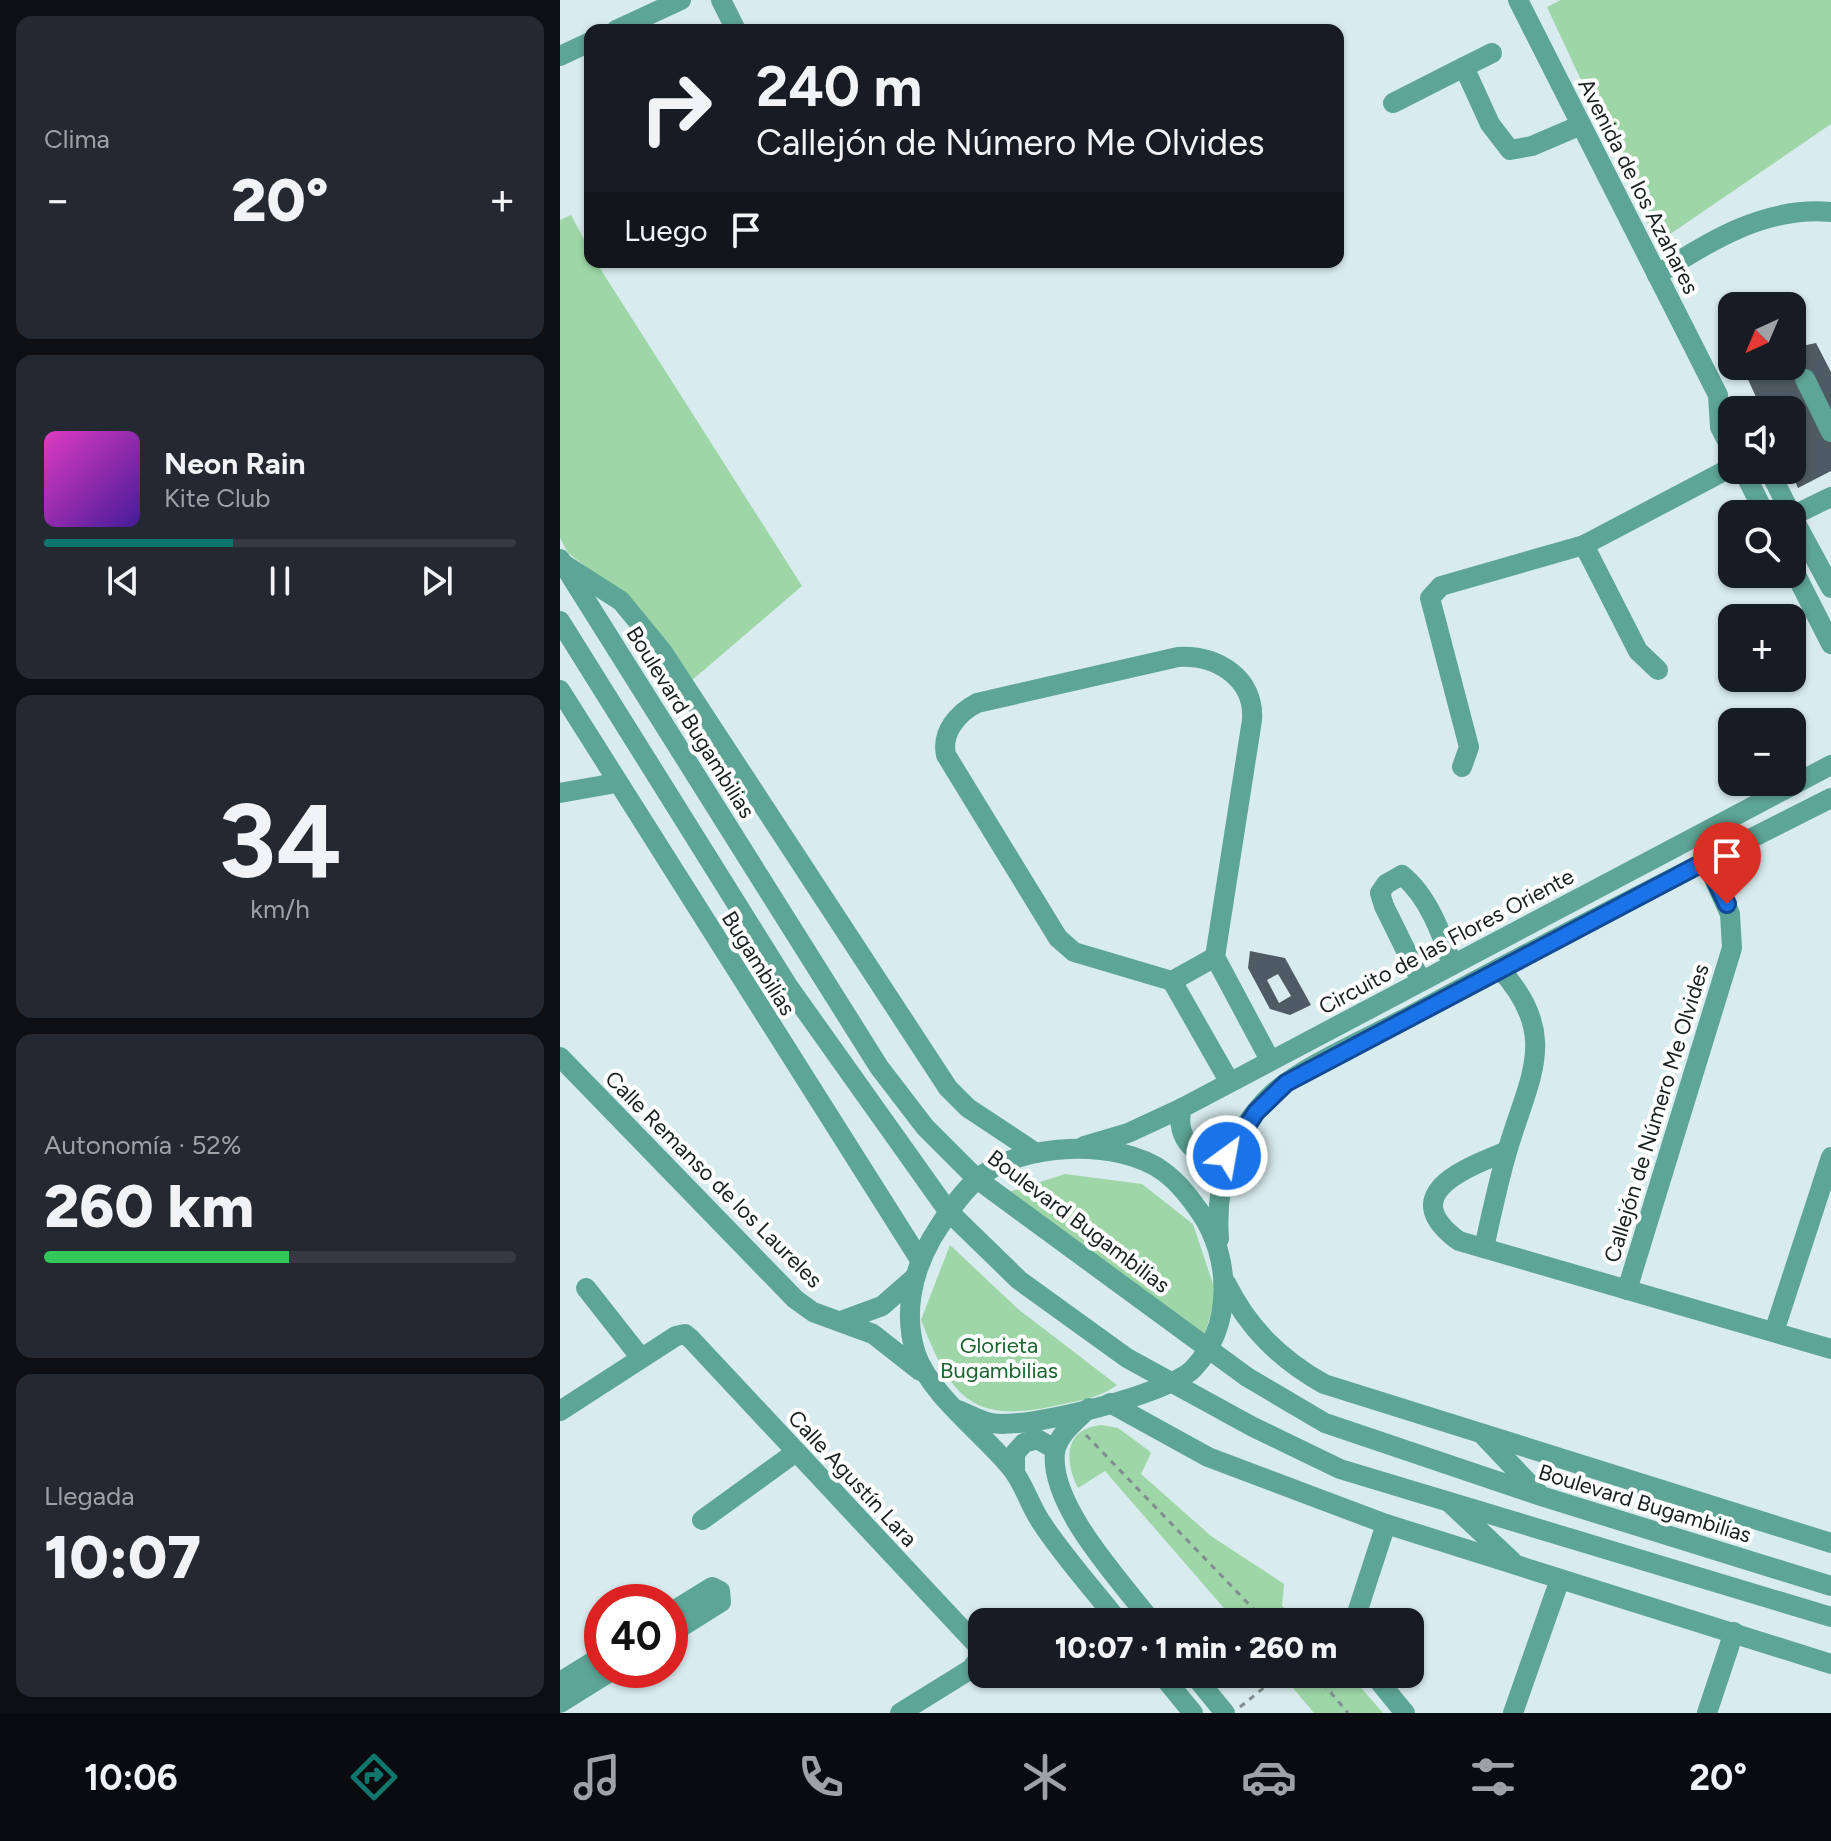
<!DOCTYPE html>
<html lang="es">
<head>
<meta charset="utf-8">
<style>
  :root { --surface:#171b24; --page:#242831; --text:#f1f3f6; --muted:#9ea1a6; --line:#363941; --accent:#0f766e }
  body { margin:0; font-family:Figtree,sans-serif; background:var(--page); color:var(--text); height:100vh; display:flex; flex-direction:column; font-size:30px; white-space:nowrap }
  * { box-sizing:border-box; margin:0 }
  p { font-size:26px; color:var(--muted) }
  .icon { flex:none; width:44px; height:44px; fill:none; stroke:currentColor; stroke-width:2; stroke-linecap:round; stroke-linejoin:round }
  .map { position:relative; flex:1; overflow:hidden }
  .details { display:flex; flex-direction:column; gap:16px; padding:16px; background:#0d0f14; width:560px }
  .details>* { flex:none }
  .top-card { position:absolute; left:24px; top:24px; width:760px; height:244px; border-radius:16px; box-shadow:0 2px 6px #0004; background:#171b24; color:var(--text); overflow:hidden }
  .needle { width:52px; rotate:224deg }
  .tools { position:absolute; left:1158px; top:292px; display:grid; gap:16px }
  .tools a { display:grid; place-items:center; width:88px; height:88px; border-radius:16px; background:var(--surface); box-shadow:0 2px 6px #0004; font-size:40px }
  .speed { position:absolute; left:24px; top:1584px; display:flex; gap:16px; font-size:40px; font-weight:700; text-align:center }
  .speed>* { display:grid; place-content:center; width:104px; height:104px; border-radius:50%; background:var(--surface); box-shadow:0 2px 6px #0004; line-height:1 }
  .speed .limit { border:12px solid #d22; background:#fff; color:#111 }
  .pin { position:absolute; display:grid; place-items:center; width:68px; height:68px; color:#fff; margin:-82px -34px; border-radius:50% 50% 50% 0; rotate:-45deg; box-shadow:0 0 8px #0007 }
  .pin .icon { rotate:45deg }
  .me { position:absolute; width:88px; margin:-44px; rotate:32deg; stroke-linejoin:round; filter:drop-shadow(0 0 6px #0008) }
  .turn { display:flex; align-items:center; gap:28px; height:168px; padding:0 40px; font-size:36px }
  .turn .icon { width:104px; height:104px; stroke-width:2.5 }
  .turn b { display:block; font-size:56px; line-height:68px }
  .then { display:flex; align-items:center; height:76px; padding:0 40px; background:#0003; gap:16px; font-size:30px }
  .big { font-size:60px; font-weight:800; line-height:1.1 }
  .details .card { flex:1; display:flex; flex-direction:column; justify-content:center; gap:12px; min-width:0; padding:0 28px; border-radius:16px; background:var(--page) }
  .details .dial { align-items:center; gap:0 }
  .dial b { font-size:104px; line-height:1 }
  .song { display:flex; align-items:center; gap:24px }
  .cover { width:96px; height:96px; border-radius:12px; background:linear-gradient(135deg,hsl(310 70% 55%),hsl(260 70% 35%)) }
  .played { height:8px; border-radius:4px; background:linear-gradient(90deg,var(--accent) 40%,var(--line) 40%) }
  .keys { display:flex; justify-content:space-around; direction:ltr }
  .heat { display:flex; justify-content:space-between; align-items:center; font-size:44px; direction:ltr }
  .charge { height:12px; border-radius:6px; background:linear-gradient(90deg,#34c759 52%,var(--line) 0) }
  .trip { position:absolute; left:408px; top:1608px; width:456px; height:80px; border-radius:16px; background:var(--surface); box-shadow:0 2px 6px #0004; font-weight:800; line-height:80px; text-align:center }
  .tab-bar { display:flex; height:128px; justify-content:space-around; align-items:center; background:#090b0e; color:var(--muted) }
  .tab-bar .icon { width:56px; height:56px }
  .tab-bar .active { color:var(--accent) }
  .tab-bar b { font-size:36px; color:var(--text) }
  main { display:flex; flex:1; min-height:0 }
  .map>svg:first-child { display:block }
  .green { fill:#9ed6a7 }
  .building { fill:#4f5b64; fill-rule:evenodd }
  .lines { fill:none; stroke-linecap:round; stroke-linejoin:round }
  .path { stroke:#808e90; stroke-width:3; stroke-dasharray:6 6; stroke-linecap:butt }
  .minor { stroke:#5da596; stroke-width:20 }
  .route-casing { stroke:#114b97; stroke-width:20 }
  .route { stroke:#1a73e8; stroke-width:14 }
  .labels { text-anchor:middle; stroke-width:8; stroke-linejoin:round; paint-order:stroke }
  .street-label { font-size:22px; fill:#192021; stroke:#fff }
  .park-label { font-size:22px; fill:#1a6530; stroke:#fff }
</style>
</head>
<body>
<main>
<section class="details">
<div class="card"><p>Clima</p>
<div class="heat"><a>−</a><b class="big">20°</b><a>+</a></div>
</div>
<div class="card">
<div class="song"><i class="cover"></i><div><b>Neon Rain</b><p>Kite Club</p></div></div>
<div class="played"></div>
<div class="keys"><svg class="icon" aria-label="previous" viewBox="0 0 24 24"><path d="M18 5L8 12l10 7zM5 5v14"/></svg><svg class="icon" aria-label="pause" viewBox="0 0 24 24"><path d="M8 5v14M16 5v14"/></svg><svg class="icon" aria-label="next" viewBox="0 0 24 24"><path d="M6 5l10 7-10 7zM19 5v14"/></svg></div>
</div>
<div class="card dial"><b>34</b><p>km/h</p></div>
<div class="card"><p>Autonomía · 52%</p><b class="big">260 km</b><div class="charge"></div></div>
<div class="card"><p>Llegada</p><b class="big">10:07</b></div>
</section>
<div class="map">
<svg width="1271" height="1713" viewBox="0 0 1271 1713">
  <rect width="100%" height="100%" fill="#d8ebee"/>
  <g class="green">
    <polygon points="1001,0 1271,0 1271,124 1097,243 987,7"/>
    <polygon points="11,215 30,250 30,262 36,262 242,586 131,681 72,601 8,553 0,538 0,220"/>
    <polygon points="505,1174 582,1184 633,1224 656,1293 645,1335 449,1192"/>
    <path d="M390,1245L458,1309L557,1385C538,1399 517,1401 494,1406C408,1425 390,1393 361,1320Z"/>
    <path d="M542,1425L558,1428L588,1450L591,1453L581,1474L651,1536L724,1584L722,1606L743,1622H676L545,1471L518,1488C504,1461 504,1428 542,1425Z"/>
    <polygon points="721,1674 789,1674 823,1713 754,1713"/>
  </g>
  <g class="building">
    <polygon points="1256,343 1271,372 1271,471 1238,488 1230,470 1232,410 1202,410 1185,373 1196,366 1232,366 1232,348"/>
    <path d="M690,951L725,958L751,1005L730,1015L710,1009L688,968ZM718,974L731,996L719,1003L707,980Z"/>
  </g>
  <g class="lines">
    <g class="path">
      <polyline points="526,1435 706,1622"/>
      <polyline points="755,1674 788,1713"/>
      <polyline points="680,1707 721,1674"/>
    </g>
    <g class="minor">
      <polyline points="161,0 176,30"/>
      <polyline points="958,0 1158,395 1160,427 1172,450"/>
      <polyline points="56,30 121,0"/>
      <polyline points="0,56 30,42"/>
      <polyline points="904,67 932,53"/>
      <polyline points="833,103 904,67 930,124 950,150 972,146 1021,125"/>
      <path d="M1097,275C1149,241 1206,206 1271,212"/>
      <polyline points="1245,379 1271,432"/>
      <polyline points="1183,470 1205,514"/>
      <polyline points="1209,470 1231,514"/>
      <polyline points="1232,516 1271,588"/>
      <polyline points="1232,516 1271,497"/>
      <polyline points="1024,545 1078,651 1098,670"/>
      <polyline points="0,559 319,1067 365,1127 417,1179 687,1377 765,1423 981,1496 1271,1586"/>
      <polyline points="5,565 61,601 102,651 388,1088 408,1108 476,1153"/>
      <polyline points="1232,567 1271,644"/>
      <polyline points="0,621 228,986 388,1211 459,1280 567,1358 693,1427 780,1469 1271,1617"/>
      <polyline points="0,690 360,1260"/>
      <polyline points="902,767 909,747 870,598 881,586 1024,545 1172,467"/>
      <polyline points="0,793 56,783"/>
      <polyline points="612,981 655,957"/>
      <path d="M861,981L824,906L820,893L826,884L842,875C868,896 882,934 892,965"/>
      <polyline points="0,1057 235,1299 253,1312 313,1334 360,1371"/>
      <path d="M669,1081L612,981L514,952L498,938L386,755C381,732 398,713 417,703L618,657C657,655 695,678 692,720L655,957L710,1060"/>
      <path d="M622,1108C614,1138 637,1162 667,1156"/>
      <polyline points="524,1146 568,1133 622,1108 1271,765"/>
      <path d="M947,1151C909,1167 833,1193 899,1241L1271,1349"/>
      <path d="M659,1239C655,1184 669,1136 710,1096C739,1067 817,1034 857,1012C994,938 1132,868 1271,798"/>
      <path d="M924,1248C931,1216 938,1183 947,1152C968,1078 1002,1036 939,968"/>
      <path d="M666,1283C688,1328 720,1359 764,1384L1271,1543"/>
      <polyline points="26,1288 81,1358"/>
      <polyline points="1067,1290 1172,948 1170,914 1146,861"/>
      <polyline points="284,1320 322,1306 354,1278"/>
      <polyline points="1214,1332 1271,1157"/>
      <polyline points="550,1403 648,1457 826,1524 1271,1664"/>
      <path d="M529,1408C517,1420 498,1434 495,1452C489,1506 561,1581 592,1622"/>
      <path d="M398,1410C408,1414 420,1421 431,1423C467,1430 608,1394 633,1369C673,1328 672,1258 640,1212C630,1198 619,1183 604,1172C559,1138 458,1142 416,1180C398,1197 385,1217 372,1238C352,1273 343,1314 356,1354C371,1396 424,1434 452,1469C464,1484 470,1506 481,1522C504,1557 533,1589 559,1622"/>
      <polyline points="0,1411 116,1336 125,1334 131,1339 417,1645 420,1657 411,1669 340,1713"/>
      <polyline points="923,1435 978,1493"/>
      <polyline points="455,1472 455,1453 464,1443 477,1439 495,1449"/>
      <polyline points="891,1504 952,1561"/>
      <polyline points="142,1520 236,1452"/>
      <polyline points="110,1613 152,1587 160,1591 161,1602 110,1634"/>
      <polyline points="794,1622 826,1524"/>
      <polyline points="601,1674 633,1713"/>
      <polyline points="633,1674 665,1713"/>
      <polyline points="813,1674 845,1713"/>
      <polyline points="0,1682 42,1656"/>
      <polyline points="0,1703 53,1670"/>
      <polyline points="953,1713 1000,1579"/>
      <polyline points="1147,1713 1174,1632"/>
    </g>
  </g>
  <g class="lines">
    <g class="route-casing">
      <polyline id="route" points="667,1156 696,1112 726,1083 1146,861 1167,904"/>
    </g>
    <use href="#route" class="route"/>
  </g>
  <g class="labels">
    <g class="street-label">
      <text transform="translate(1079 186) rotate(63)" y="8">Avenida de los Azahares</text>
      <text transform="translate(131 722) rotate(58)" y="8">Boulevard Bugambilias</text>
      <text transform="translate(886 941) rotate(-28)" y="8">Circuito de las Flores Oriente</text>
      <text transform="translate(199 963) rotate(58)" y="8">Bugambilias</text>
      <text transform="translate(1096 1113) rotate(-73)" y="8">Callejón de Número Me Olvides</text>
      <text transform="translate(154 1179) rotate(45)" y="8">Calle Remanso de los Laureles</text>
      <text transform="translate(519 1221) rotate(37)" y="8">Boulevard Bugambilias</text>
      <text transform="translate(293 1478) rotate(47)" y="8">Calle Agustín Lara</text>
      <text transform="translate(1085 1503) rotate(17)" y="8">Boulevard Bugambilias</text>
    </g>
    <g class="park-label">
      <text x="439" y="1353">Glorieta<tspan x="439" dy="25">Bugambilias</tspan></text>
    </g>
  </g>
</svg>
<div class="tools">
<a><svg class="needle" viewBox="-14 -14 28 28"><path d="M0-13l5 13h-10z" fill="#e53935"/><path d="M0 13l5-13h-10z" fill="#9ea1a6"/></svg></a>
<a><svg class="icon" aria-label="sound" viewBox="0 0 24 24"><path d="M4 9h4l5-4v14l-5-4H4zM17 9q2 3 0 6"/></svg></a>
<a><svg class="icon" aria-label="search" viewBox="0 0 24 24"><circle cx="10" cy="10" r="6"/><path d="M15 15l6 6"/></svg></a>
<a>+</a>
<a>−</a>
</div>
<div class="speed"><div class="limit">40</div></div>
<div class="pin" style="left:1167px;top:904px;background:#d93025"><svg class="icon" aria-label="arrive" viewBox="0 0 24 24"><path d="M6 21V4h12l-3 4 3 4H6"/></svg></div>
<svg class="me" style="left:667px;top:1156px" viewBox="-20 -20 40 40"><circle r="17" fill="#1a73e8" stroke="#fff" stroke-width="3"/><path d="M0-11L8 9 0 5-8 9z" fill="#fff"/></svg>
<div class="trip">10:07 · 1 min · 260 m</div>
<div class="top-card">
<div class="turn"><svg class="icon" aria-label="right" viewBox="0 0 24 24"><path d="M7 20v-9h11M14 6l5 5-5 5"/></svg><div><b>240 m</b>Callejón de Número Me Olvides</div></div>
<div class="then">Luego<svg class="icon" aria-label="arrive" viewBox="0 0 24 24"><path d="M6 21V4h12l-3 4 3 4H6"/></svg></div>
</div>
</div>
</main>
<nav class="tab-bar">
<b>10:06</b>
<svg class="icon active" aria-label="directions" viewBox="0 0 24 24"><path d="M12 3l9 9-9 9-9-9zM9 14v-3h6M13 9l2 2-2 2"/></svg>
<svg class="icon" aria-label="music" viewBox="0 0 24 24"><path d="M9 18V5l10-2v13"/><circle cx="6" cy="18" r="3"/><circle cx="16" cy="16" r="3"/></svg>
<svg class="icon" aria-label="phone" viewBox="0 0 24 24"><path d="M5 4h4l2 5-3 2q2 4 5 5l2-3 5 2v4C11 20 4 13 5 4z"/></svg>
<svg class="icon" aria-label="climate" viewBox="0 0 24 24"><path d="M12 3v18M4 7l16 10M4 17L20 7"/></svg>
<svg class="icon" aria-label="car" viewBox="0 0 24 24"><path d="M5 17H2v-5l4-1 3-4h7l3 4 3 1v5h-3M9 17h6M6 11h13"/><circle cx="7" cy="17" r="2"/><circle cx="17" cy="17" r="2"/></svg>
<svg class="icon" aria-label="filters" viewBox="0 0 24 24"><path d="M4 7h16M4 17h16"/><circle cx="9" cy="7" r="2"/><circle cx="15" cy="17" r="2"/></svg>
<b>20°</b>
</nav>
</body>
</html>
